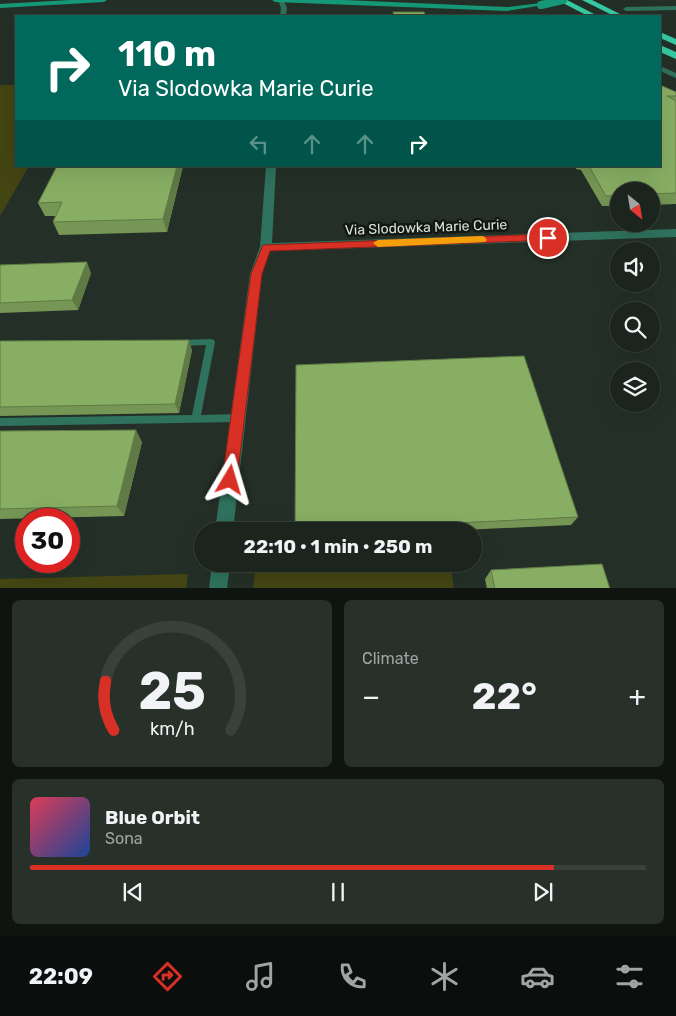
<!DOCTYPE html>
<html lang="en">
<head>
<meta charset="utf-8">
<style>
  :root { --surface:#1b241d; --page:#28302a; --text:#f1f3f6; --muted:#a0a4a4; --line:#39413b; --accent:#d93025 }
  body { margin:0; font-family:Rubik,sans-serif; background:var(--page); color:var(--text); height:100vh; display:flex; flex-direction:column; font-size:19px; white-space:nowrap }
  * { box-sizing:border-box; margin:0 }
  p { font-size:16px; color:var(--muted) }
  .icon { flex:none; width:28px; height:28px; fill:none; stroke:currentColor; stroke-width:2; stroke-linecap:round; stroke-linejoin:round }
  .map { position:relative; height:588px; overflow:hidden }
  .details { display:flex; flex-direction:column; gap:12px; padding:12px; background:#0f1410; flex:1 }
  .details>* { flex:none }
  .guide { position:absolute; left:15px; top:15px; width:646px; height:152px; border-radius:0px; box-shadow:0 5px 20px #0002,0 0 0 1px var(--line); background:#00695c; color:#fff; overflow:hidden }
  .needle { width:32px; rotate:150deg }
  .tools { position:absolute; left:610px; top:182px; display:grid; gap:10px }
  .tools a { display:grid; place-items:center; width:50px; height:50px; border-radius:50%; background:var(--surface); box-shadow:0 5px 20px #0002,0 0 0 1px var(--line); font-size:25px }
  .speed { position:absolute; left:15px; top:508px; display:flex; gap:10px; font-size:25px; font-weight:700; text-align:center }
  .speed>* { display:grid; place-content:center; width:65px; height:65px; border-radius:50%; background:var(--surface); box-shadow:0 5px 20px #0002,0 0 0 1px var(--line); line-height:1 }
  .speed .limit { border:8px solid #d22; background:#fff; color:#111 }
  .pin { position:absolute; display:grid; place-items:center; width:42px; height:42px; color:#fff; margin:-21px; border:2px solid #fff; border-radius:50%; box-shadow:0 1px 5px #0007 }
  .me { position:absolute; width:55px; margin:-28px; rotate:7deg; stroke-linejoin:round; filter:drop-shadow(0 0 4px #0008) }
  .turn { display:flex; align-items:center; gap:18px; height:105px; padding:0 20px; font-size:22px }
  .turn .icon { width:65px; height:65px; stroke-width:2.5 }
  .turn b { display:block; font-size:35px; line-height:42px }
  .lanes { display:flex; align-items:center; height:48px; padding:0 20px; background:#0003; justify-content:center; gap:25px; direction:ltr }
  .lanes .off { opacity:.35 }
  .big { font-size:38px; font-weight:700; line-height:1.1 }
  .details .card { flex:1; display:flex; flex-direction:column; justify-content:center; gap:8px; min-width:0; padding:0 18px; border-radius:8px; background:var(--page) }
  .details .dial { align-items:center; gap:0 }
  .dial svg { height:130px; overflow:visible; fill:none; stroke:var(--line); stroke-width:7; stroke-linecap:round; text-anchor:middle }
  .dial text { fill:var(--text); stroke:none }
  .song { display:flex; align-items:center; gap:15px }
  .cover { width:60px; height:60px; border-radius:8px; background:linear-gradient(135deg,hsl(350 70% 55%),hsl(220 70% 35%)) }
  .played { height:5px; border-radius:2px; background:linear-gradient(90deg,var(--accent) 85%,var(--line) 85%) }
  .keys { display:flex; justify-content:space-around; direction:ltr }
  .heat { display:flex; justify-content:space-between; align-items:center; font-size:28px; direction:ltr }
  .details .tiles { flex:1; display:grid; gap:12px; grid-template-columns:1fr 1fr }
  .card:last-child { grid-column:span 2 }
  .trip { position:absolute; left:194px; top:522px; width:288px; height:50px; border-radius:25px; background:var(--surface); box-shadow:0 5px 20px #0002,0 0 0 1px var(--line); font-weight:700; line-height:50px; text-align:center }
  .dock { display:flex; height:80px; justify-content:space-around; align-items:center; background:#0b0e0c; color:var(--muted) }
  .dock .icon { width:35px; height:35px }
  .dock .active { color:var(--accent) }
  .dock b { font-size:22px; color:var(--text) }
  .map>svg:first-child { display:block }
  .green { fill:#434513 }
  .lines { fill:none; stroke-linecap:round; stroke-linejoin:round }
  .lane { fill:#2f725d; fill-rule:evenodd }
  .street { fill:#2f725d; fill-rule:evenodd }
  .secondary { fill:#169978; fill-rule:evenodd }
  .highway { fill:#35cca3; fill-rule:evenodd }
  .secondary-bridge { stroke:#169978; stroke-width:8 }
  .wall { fill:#759655 }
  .shaded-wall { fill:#5f7a45 }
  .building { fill:#88ae63; stroke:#5f7a45 }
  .route { fill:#d93025; stroke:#8d1f18 }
  .slow { fill:#f59e0b }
  .labels { text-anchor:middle; stroke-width:5; stroke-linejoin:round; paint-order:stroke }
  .street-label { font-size:14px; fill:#d9e0da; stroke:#111712 }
</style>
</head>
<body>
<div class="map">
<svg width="676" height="589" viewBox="0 0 676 589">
  <rect width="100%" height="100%" fill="#243027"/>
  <g class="green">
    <polygon points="0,85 16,85 16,166 29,166 0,216"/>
    <polygon points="400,564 450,564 454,588 253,588 255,571"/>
    <polygon points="188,574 186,588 0,588 0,579"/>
  </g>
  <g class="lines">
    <polygon class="lane" points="211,339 214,340 215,342 201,415 238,414 241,415 242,418 241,421 238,422 0,426 0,418 192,415 206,345 180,346 177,345 176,343 177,341 180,340"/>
    <g class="street">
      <polygon points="278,0 284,1 287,8 286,16 280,16 281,8"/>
      <polygon points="676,6 676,10 626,11 623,9 626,7"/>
      <polygon points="660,66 676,73 676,78 660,71"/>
      <polygon points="266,166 276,166 272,243 676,229 676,237 270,251 262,274 233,531 215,531 250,274 260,247"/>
      <polygon points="212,564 230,564 227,589 209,589"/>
    </g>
    <g class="secondary">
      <polygon points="70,0 107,0 104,2 0,8 0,4"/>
      <polygon points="272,0 344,0 507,7 541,3 544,5 507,11 275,2"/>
    </g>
    <g class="highway">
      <polygon points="557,0 567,0 598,16 588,16"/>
      <polygon points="582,0 592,0 624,16 614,16"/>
      <polygon points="660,32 676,39 676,45 660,38"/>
      <polygon points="660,45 676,52 676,59 660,52"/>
    </g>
    <polyline class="secondary-bridge" points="541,5 563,0"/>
  </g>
  <g class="wall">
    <polygon points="660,85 676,92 676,204 651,205 651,191 619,191 619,206 602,206 581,170 576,169 575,166 660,166"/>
    <polygon points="183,166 167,232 59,235 53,222 55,216 45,216 38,203"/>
    <polygon points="0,265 91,273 78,310 0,313"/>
    <polygon points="0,341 192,350 179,413 0,416"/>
    <polygon points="0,431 142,442 124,516 0,519"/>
    <polygon points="578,517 571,525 440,531 295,531"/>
    <polygon points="491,570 610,589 487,589 485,579"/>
  </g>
  <g class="shaded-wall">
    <polygon points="177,166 183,166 167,232 163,219"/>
    <polygon points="87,262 91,273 78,310 72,300"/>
    <polygon points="189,340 192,350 179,413 175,404"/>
    <polygon points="136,430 142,442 124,516 117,506"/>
  </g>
  <g class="building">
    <polygon points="393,12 424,12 426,16 394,16"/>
    <polygon points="660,85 676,92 676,96 667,96 676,101 676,193 651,194 651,191 619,191 619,195 606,196 589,166 660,166"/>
    <polygon points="57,166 177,166 163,219 53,222 62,202 38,203"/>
    <polygon points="87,262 72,300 0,303 0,265"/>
    <polygon points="189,340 175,404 0,407 0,341"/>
    <polygon points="524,356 578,517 295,531 296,365"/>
    <polygon points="136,430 117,506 0,509 0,431"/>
    <polygon points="602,564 610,589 495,589 491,570"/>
  </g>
  <polygon class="route" points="548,234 553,238 551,240 270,251 262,274 237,480 235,486 230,488 225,486 222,480 251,274 263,245"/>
  <polygon class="slow" points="482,236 485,237 487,240 485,242 378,247 373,243 378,240"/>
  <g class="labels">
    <g class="street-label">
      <text transform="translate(426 227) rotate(-2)" y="5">Via Slodowka Marie Curie</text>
    </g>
  </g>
</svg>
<div class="tools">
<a><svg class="needle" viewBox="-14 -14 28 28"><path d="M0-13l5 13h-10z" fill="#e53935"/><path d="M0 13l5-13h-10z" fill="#a0a4a4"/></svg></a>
<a><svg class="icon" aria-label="sound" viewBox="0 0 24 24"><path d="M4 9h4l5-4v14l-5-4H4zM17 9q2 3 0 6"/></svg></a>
<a><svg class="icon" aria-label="search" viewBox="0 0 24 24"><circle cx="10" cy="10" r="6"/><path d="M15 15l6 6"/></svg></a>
<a><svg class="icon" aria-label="layers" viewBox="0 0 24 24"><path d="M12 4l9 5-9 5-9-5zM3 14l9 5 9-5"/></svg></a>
</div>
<div class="speed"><div class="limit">30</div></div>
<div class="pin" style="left:548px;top:238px;background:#d93025"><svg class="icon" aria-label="arrive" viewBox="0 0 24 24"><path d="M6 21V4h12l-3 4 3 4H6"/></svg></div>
<svg class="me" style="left:230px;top:480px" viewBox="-20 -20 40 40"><path d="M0-17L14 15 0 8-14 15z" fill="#d93025" stroke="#fff" stroke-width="4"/></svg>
<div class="trip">22:10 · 1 min · 250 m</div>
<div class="guide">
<div class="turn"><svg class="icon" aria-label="right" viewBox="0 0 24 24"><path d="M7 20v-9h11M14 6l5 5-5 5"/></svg><div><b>110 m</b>Via Slodowka Marie Curie</div></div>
<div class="lanes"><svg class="icon off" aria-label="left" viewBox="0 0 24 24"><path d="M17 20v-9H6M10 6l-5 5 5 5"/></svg><svg class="icon off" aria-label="ahead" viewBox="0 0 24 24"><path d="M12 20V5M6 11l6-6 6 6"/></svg><svg class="icon off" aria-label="ahead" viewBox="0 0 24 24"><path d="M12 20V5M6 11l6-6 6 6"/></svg><svg class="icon" aria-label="right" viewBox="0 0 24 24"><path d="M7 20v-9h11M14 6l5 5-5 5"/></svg></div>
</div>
</div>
<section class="details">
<div class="tiles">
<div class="card dial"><svg viewBox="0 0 100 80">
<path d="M14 69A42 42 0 1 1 86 69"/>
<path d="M14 69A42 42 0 0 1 9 39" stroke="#d93025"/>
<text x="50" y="56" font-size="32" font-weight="700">25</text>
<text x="50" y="72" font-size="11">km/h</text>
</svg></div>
<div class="card"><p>Climate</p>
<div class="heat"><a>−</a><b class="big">22°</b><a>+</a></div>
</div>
<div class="card">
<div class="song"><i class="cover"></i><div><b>Blue Orbit</b><p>Sona</p></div></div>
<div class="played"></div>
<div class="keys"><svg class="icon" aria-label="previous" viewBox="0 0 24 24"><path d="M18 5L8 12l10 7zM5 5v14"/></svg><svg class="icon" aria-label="pause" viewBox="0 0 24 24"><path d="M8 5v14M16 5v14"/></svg><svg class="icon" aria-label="next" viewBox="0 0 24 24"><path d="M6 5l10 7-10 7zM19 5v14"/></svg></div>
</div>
</div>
</section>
<nav class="dock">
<b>22:09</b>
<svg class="icon active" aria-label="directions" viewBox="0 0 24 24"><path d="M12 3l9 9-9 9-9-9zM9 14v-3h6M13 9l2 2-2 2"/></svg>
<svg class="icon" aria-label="music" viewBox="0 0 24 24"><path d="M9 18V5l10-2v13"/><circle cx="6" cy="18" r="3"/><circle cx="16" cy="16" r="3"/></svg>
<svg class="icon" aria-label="phone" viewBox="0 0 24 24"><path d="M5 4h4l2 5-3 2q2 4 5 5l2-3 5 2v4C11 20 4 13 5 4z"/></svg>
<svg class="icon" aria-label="climate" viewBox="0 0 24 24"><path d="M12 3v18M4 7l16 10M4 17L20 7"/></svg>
<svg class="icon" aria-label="car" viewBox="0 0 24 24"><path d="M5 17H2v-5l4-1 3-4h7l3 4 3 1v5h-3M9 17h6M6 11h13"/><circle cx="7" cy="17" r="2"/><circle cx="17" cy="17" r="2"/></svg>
<svg class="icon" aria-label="filters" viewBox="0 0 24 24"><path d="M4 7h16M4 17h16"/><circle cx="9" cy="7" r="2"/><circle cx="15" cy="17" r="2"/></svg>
</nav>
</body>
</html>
